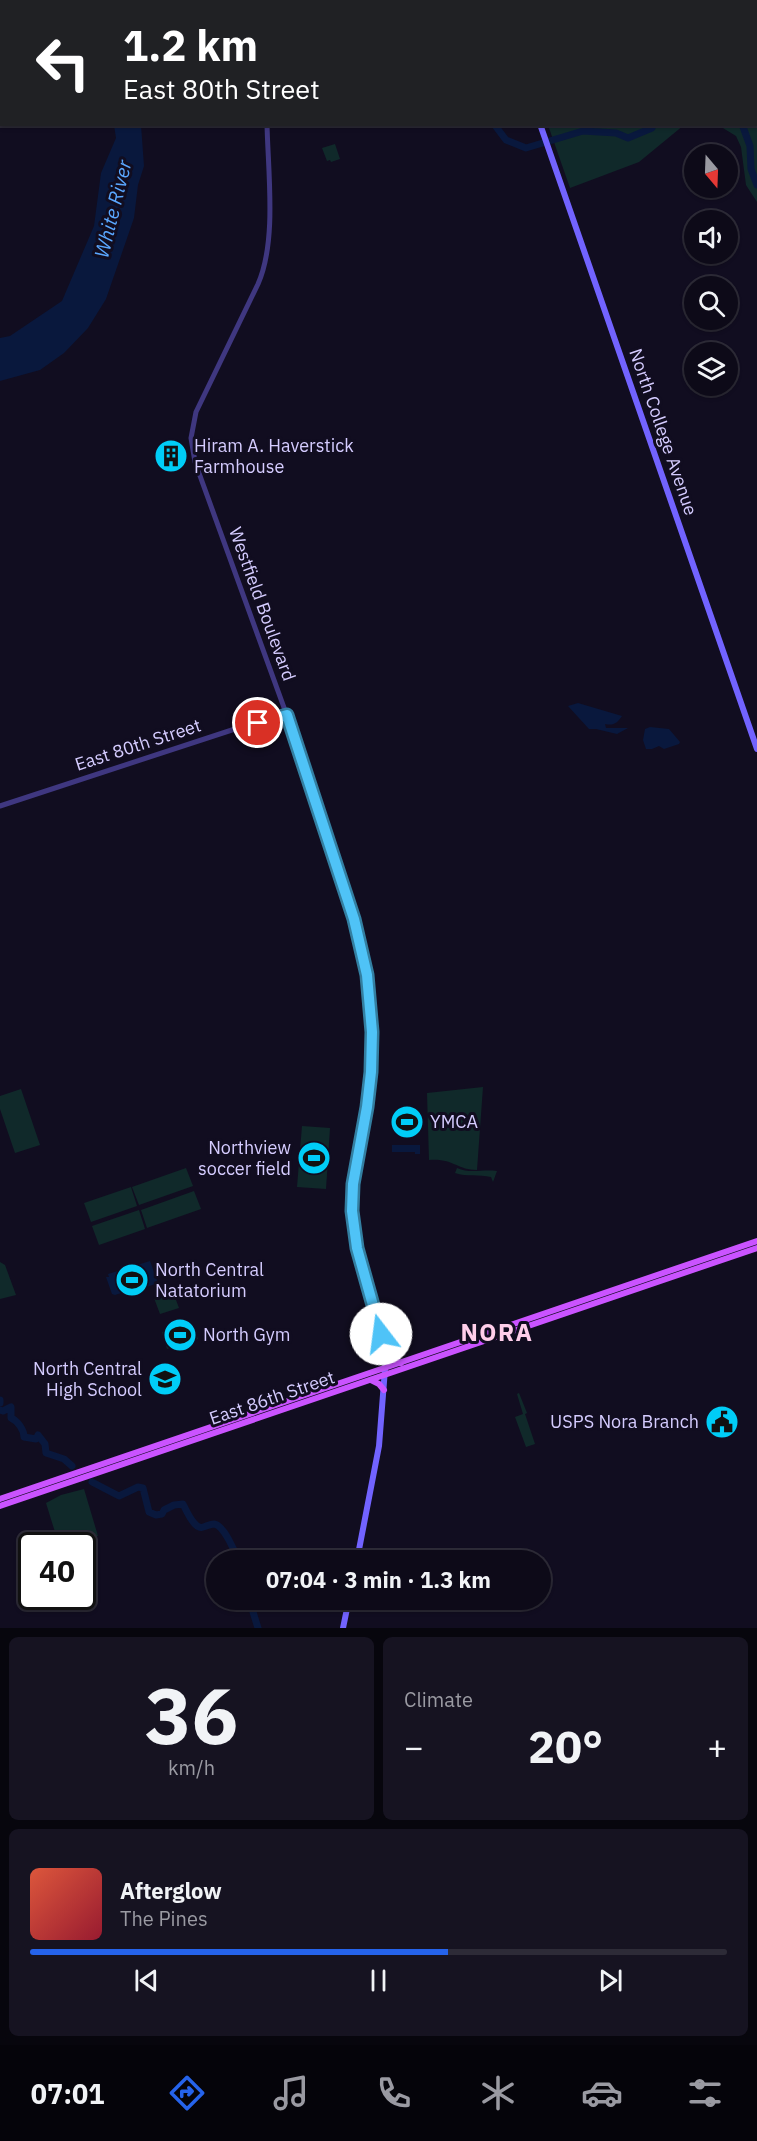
<!DOCTYPE html>
<html lang="en">
<head>
<meta charset="utf-8">
<style>
  :root { --surface:#0d0a18; --page:#161321; --text:#f1f3f6; --muted:#9a9aa2; --line:#2d2b37; --accent:#2563eb }
  body { margin:0; font-family:"IBM Plex Sans",sans-serif; background:var(--page); color:var(--text); height:100vh; display:flex; flex-direction:column; font-size:22px; white-space:nowrap }
  * { box-sizing:border-box; margin:0 }
  p { font-size:20px; color:var(--muted) }
  .icon { flex:none; width:33px; height:33px; fill:none; stroke:currentColor; stroke-width:2; stroke-linecap:round; stroke-linejoin:round }
  .map { position:relative; height:1628px; overflow:hidden }
  .details { display:flex; flex-direction:column; gap:9px; padding:9px; background:#07060d; flex:1 }
  .details>* { flex:none }
  .top-card { position:absolute; left:0px; top:0px; width:758px; height:126px; box-shadow:0 2px 4px #0004,0 0 0 2px var(--line); background:#202124; color:#fff; overflow:hidden }
  .needle { width:39px; rotate:161deg }
  .controls { position:absolute; left:684px; top:144px; display:grid; gap:12px }
  .controls a { display:grid; place-items:center; width:54px; height:54px; border-radius:50%; background:var(--surface); box-shadow:0 2px 4px #0004,0 0 0 2px var(--line); font-size:30px }
  .speed { position:absolute; left:18px; top:1532px; display:flex; gap:12px; font-size:30px; font-weight:700; text-align:center }
  .speed>* { display:grid; place-content:center; width:78px; height:78px; border-radius:50%; background:var(--surface); box-shadow:0 2px 4px #0004,0 0 0 2px var(--line); line-height:1 }
  .speed .limit { border:3px solid #111; border-radius:9px; background:#fff; color:#111 }
  .pin { position:absolute; display:grid; place-items:center; width:51px; height:51px; color:#fff; margin:-26px; border:3px solid #fff; border-radius:50%; box-shadow:0 2px 6px #0007 }
  .me { position:absolute; width:66px; margin:-33px; rotate:345deg; stroke-linejoin:round; filter:drop-shadow(0 0 4px #0008) }
  .turn { display:flex; align-items:center; gap:21px; height:126px; padding:0 24px; font-size:27px }
  .turn .icon { width:78px; height:78px; stroke-width:2.5 }
  .turn b { display:block; font-size:42px; line-height:51px }
  .big { font-size:45px; font-weight:700; line-height:1.1 }
  .details .widget { flex:1; display:flex; flex-direction:column; justify-content:center; gap:9px; min-width:0; padding:0 21px; border-radius:9px; background:var(--page) }
  .details .dial { align-items:center; gap:0 }
  .dial b { font-size:78px; line-height:1 }
  .song { display:flex; align-items:center; gap:18px }
  .cover { width:72px; height:72px; border-radius:9px; background:linear-gradient(135deg,hsl(10 70% 55%),hsl(350 70% 35%)) }
  .played { height:6px; border-radius:3px; background:linear-gradient(90deg,var(--accent) 60%,var(--line) 60%) }
  .keys { display:flex; justify-content:space-around; direction:ltr }
  .heat { display:flex; justify-content:space-between; align-items:center; font-size:33px; direction:ltr }
  .details .tiles { flex:1; display:grid; gap:9px; grid-template-columns:1fr 1fr }
  .widget:last-child { grid-column:span 2 }
  .trip { position:absolute; left:206px; top:1550px; width:345px; height:60px; border-radius:30px; background:var(--surface); box-shadow:0 2px 4px #0004,0 0 0 2px var(--line); font-weight:700; line-height:60px; text-align:center }
  .tab-bar { display:flex; height:96px; justify-content:space-around; align-items:center; background:#05040a; color:var(--muted) }
  .tab-bar .icon { width:42px; height:42px }
  .tab-bar .active { color:var(--accent) }
  .tab-bar b { font-size:27px; color:var(--text) }
  .map>svg:first-child { display:block }
  .green { fill:#10292a }
  .water { fill:#09183d }
  .lines { fill:none; stroke-linecap:round; stroke-linejoin:round }
  .river { stroke:#09183d; stroke-width:7 }
  .tertiary { stroke:#3f3780; stroke-width:5 }
  .secondary { stroke:#7263ff; stroke-width:6 }
  .primary { stroke:#ca53ff; stroke-width:6 }
  .route-casing { stroke:#337fa1; stroke-width:15 }
  .route { stroke:#4fc3f7; stroke-width:10 }
  .labels { text-anchor:middle; stroke-width:6; stroke-linejoin:round; paint-order:stroke }
  .street-label { font-size:18px; fill:#d5ccff; stroke:#110d20 }
  .poi-label { font-size:18px; fill:#d5ccff; stroke:#110d20; text-anchor:start }
  .water-label { font-size:20px; font-style:italic; fill:#5aa7ff; stroke:#110d20 }
  .district-label { font-size:24px; font-weight:bold; letter-spacing:1.5px; fill:#ffceea; stroke:#110d20 }
</style>
</head>
<body>
<div class="map">
<svg width="757" height="1628" viewBox="0 0 757 1628">
  <rect width="100%" height="100%" fill="#110d20"/>
  <g class="green">
    <polygon points="756,86 757,86 757,202 746,185 741,147 736,136 718,125 756,124"/>
    <polygon points="548,125 548,124 684,125 639,162 570,188"/>
    <polygon points="335,144 340,159 331,162 330,160 327,161 322,148"/>
    <path d="M483,1087L477,1170C457,1170 453,1158 429,1160L427,1093Z"/>
    <polygon points="21,1089 40,1145 15,1153 0,1109 0,1096"/>
    <polygon points="302,1126 330,1128 326,1189 297,1187"/>
    <polygon points="186,1168 193,1186 139,1205 132,1187"/>
    <path d="M457,1168C470,1174 482,1169 497,1171L493,1182L491,1177C479,1174 467,1177 455,1173Z"/>
    <polygon points="131,1187 137,1206 91,1222 84,1203"/>
    <polygon points="194,1191 201,1209 147,1228 141,1210"/>
    <polygon points="139,1210 145,1229 99,1245 92,1226"/>
    <polygon points="0,1262 5,1265 16,1295 0,1299"/>
    <polygon points="173,1292 179,1308 160,1314 154,1298"/>
    <polygon points="192,1322 198,1339 167,1349 162,1332"/>
    <polygon points="519,1393 527,1413 525,1414 535,1444 526,1447 515,1417 523,1414 517,1394"/>
    <polygon points="84,1489 98,1536 70,1545 59,1545 46,1503 61,1495"/>
  </g>
  <g class="water">
    <polygon points="114,125 141,125 144,166 138,185 134,218 106,299 88,328 64,353 40,370 0,381 0,338 10,336 62,301 94,226 101,173 116,138"/>
    <path d="M578,703L622,716C617,723 614,726 605,724L606,728H628L617,734L596,729H589L568,706Z"/>
    <polygon points="650,727 669,729 680,742 679,744 664,749 659,746 652,749 646,749 643,740 645,729"/>
    <polygon points="392,1145 420,1145 420,1154 415,1154 415,1152 392,1152"/>
    <polygon points="150,1261 158,1283 141,1289 140,1287 115,1295 112,1294 106,1277 109,1277 108,1274"/>
  </g>
  <g class="lines">
    <g class="river">
      <polyline points="421,0 422,2"/>
      <polyline points="494,124 506,140 526,148 583,131 616,133 628,138 652,128 653,124"/>
      <polyline points="742,124 750,146 751,169 757,185"/>
      <polyline points="0,1400 0,1403"/>
      <path d="M0,1410L3,1411L11,1407V1418C18,1421 24,1430 24,1437L36,1439L38,1435L45,1444L46,1453L64,1459L72,1466"/>
      <path d="M92,1482L119,1496L138,1487L143,1488L149,1512L156,1515L162,1514L164,1510L174,1505L183,1504C186,1510 190,1520 196,1525C202,1531 207,1524 214,1524C224,1525 235,1552 238,1560"/>
      <polyline points="249,1599 258,1628"/>
    </g>
    <g class="tertiary">
      <polyline points="238,0 239,2"/>
      <polyline points="353,2 357,0"/>
      <path d="M267,124C268,173 277,241 258,284L196,412L191,438L195,462L303,760L354,919L364,959L370,1006L372,1055L367,1107L356,1168L352,1211L357,1248L382,1339L385,1369"/>
      <polyline points="0,806 238,728 287,715"/>
    </g>
    <g class="secondary">
      <polyline points="497,0 498,2"/>
      <polyline points="540,124 757,749"/>
      <polyline points="357,1560 379,1446 385,1369"/>
      <polyline points="343,1628 349,1599"/>
    </g>
    <g class="primary">
      <polyline points="384,1353 393,1361 401,1363"/>
      <polyline points="371,1380 379,1384 384,1390"/>
      <polyline points="0,1499 757,1241"/>
      <polyline points="0,1506 757,1248"/>
    </g>
  </g>
  <g class="lines">
    <g class="route-casing">
      <polyline id="route" points="258,723 287,715 354,919 367,975 372,1032 371,1072 367,1107 353,1184 352,1211 357,1248 381,1334"/>
    </g>
    <use href="#route" class="route"/>
  </g>
  <defs>
    <g id="building-disc" transform="scale(1.725)"><circle r="9.5" fill="#00cdf7" stroke="#110d20"/><path d="M-4-6H4V6H1V3H-1V6H-4ZM-2.5-4.3h1.7v1.8h-1.7ZM.8-4.3h1.7v1.8H.8ZM-2.5-1h1.7V.8h-1.7ZM.8-1h1.7V.8H.8Z" fill="#111"/></g>
    <g id="stadium-disc" transform="scale(1.725)"><circle r="9.5" fill="#00cdf7" stroke="#110d20"/><path d="M0-5a6.5 5 0 1 0 0 10a6.5 5 0 1 0 0-10ZM-3.5-1.8h7v3.6h-7Z" fill="#111"/></g>
    <g id="school-disc" transform="scale(1.725)"><circle r="9.5" fill="#00cdf7" stroke="#110d20"/><path d="M0-5L7-2L0 1L-7-2ZM-4 1L0 2.5L4 1V4Q0 6-4 4Z" fill="#111"/></g>
    <g id="civic-disc" transform="scale(1.725)"><circle r="9.5" fill="#00cdf7" stroke="#110d20"/><path d="M-.6-6.5H3V-4.5H.6V-3L4-1V1h2V6H-6V1h2V-1L-.6-3ZM-1.2 2.5V6h2.4V2.5Z" fill="#111"/></g>
  </defs>
  <g fill-rule="evenodd">
    <use href="#building-disc" x="171" y="456"/>
    <use href="#stadium-disc" x="407" y="1122"/>
    <use href="#stadium-disc" x="314" y="1158"/>
    <use href="#stadium-disc" x="132" y="1280"/>
    <use href="#stadium-disc" x="180" y="1335"/>
    <use href="#school-disc" x="165" y="1379"/>
    <use href="#civic-disc" x="722" y="1422"/>
  </g>
  <g class="labels">
    <g class="street-label">
      <text transform="translate(663 432) rotate(71)" y="6">North College Avenue</text>
      <text transform="translate(262 604) rotate(70)" y="6">Westfield Boulevard</text>
      <text transform="translate(138 745) rotate(-18)" y="6">East 80th Street</text>
      <text transform="translate(272 1398) rotate(-19)" y="6">East 86th Street</text>
    </g>
    <g class="poi-label">
      <text x="194" y="452">Hiram A. Haverstick<tspan x="194" dy="21">Farmhouse</tspan></text>
      <text x="430" y="1128">YMCA</text>
      <text x="291" y="1154" text-anchor="end">Northview<tspan x="291" dy="21">soccer field</tspan></text>
      <text x="155" y="1276">North Central<tspan x="155" dy="21">Natatorium</tspan></text>
      <text x="203" y="1341">North Gym</text>
      <text x="142" y="1375" text-anchor="end">North Central<tspan x="142" dy="21">High School</tspan></text>
      <text x="699" y="1428" text-anchor="end">USPS Nora Branch</text>
    </g>
    <g class="water-label">
      <text transform="translate(113 209) rotate(-76)" y="7">White River</text>
    </g>
    <g class="district-label">
      <text x="497" y="1341">NORA</text>
    </g>
  </g>
</svg>
<div class="controls">
<a><svg class="needle" viewBox="-14 -14 28 28"><path d="M0-13l5 13h-10z" fill="#e53935"/><path d="M0 13l5-13h-10z" fill="#9a9aa2"/></svg></a>
<a><svg class="icon" aria-label="sound" viewBox="0 0 24 24"><path d="M4 9h4l5-4v14l-5-4H4zM17 9q2 3 0 6"/></svg></a>
<a><svg class="icon" aria-label="search" viewBox="0 0 24 24"><circle cx="10" cy="10" r="6"/><path d="M15 15l6 6"/></svg></a>
<a><svg class="icon" aria-label="layers" viewBox="0 0 24 24"><path d="M12 4l9 5-9 5-9-5zM3 14l9 5 9-5"/></svg></a>
</div>
<div class="speed"><div class="limit">40</div></div>
<div class="pin" style="left:258px;top:723px;background:#d93025"><svg class="icon" aria-label="arrive" viewBox="0 0 24 24"><path d="M6 21V4h12l-3 4 3 4H6"/></svg></div>
<svg class="me" style="left:381px;top:1334px" viewBox="-20 -20 40 40"><circle r="19" fill="#fff"/><path d="M0-13L10 11 0 6-10 11z" fill="#4fc3f7"/></svg>
<div class="trip">07:04 · 3 min · 1.3 km</div>
<div class="top-card">
<div class="turn"><svg class="icon" aria-label="left" viewBox="0 0 24 24"><path d="M17 20v-9H6M10 6l-5 5 5 5"/></svg><div><b>1.2 km</b>East 80th Street</div></div>
</div>
</div>
<section class="details">
<div class="tiles">
<div class="widget dial"><b>36</b><p>km/h</p></div>
<div class="widget"><p>Climate</p>
<div class="heat"><a>−</a><b class="big">20°</b><a>+</a></div>
</div>
<div class="widget">
<div class="song"><i class="cover"></i><div><b>Afterglow</b><p>The Pines</p></div></div>
<div class="played"></div>
<div class="keys"><svg class="icon" aria-label="previous" viewBox="0 0 24 24"><path d="M18 5L8 12l10 7zM5 5v14"/></svg><svg class="icon" aria-label="pause" viewBox="0 0 24 24"><path d="M8 5v14M16 5v14"/></svg><svg class="icon" aria-label="next" viewBox="0 0 24 24"><path d="M6 5l10 7-10 7zM19 5v14"/></svg></div>
</div>
</div>
</section>
<nav class="tab-bar">
<b>07:01</b>
<svg class="icon active" aria-label="directions" viewBox="0 0 24 24"><path d="M12 3l9 9-9 9-9-9zM9 14v-3h6M13 9l2 2-2 2"/></svg>
<svg class="icon" aria-label="music" viewBox="0 0 24 24"><path d="M9 18V5l10-2v13"/><circle cx="6" cy="18" r="3"/><circle cx="16" cy="16" r="3"/></svg>
<svg class="icon" aria-label="phone" viewBox="0 0 24 24"><path d="M5 4h4l2 5-3 2q2 4 5 5l2-3 5 2v4C11 20 4 13 5 4z"/></svg>
<svg class="icon" aria-label="climate" viewBox="0 0 24 24"><path d="M12 3v18M4 7l16 10M4 17L20 7"/></svg>
<svg class="icon" aria-label="car" viewBox="0 0 24 24"><path d="M5 17H2v-5l4-1 3-4h7l3 4 3 1v5h-3M9 17h6M6 11h13"/><circle cx="7" cy="17" r="2"/><circle cx="17" cy="17" r="2"/></svg>
<svg class="icon" aria-label="filters" viewBox="0 0 24 24"><path d="M4 7h16M4 17h16"/><circle cx="9" cy="7" r="2"/><circle cx="15" cy="17" r="2"/></svg>
</nav>
</body>
</html>
